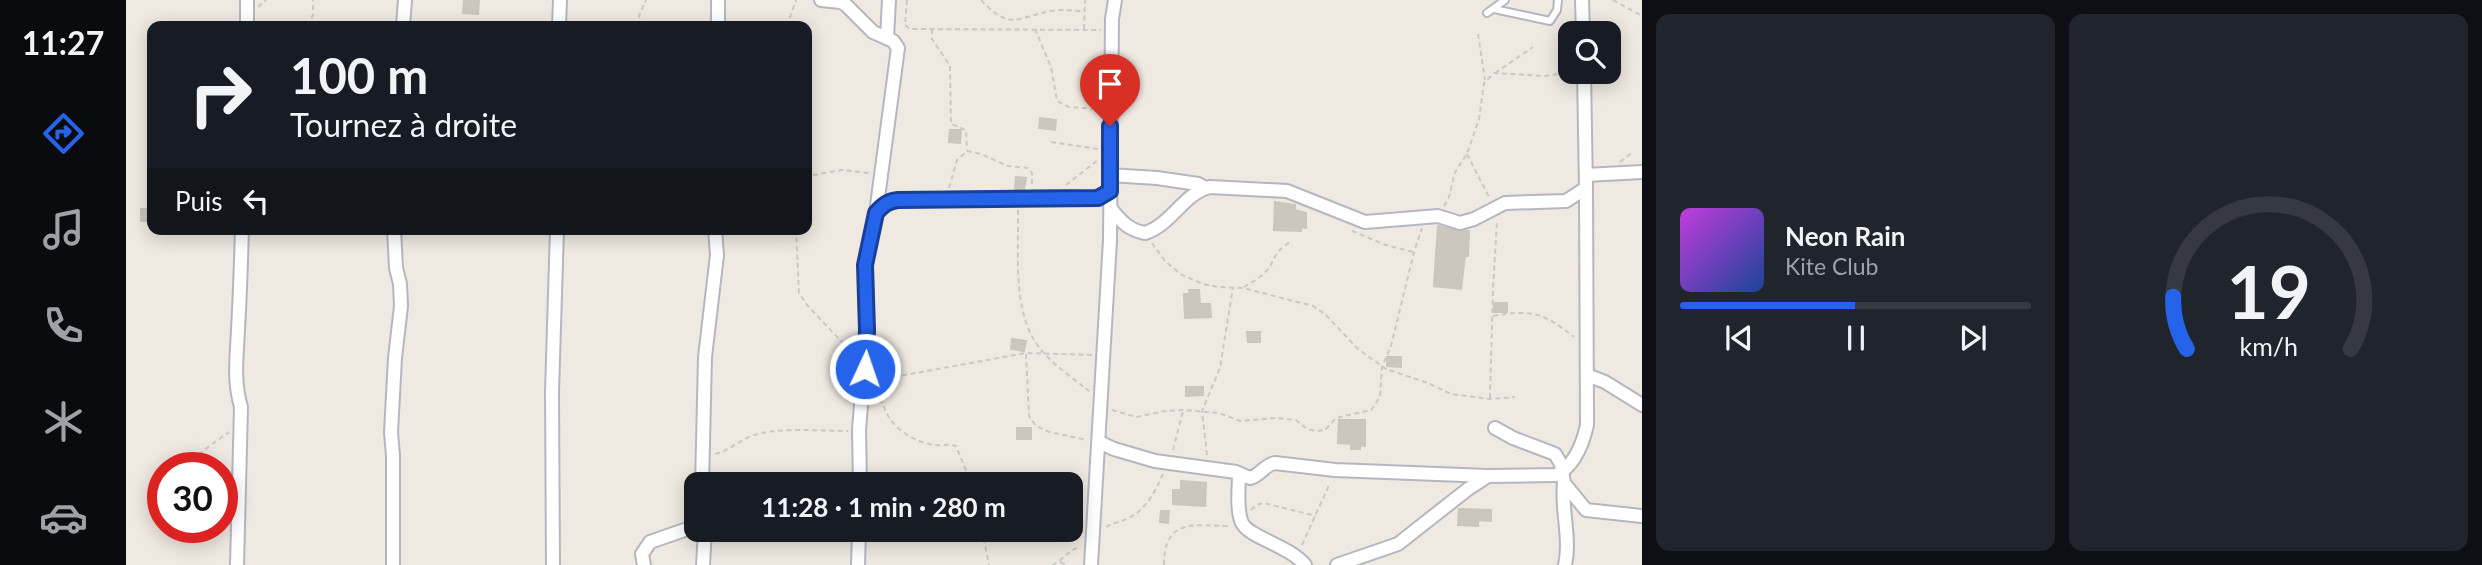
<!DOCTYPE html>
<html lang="fr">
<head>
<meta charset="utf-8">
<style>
  :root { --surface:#171b24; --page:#20242c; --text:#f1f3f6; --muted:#9ea1a6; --line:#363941; --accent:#2563eb }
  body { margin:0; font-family:Lato,sans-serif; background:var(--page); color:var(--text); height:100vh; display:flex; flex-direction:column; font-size:26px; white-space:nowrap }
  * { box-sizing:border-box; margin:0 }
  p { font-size:23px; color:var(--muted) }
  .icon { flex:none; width:38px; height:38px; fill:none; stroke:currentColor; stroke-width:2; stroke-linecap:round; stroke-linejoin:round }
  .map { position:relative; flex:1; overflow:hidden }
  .details { display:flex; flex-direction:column; gap:14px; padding:14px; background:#0d0f14; width:840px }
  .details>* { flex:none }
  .top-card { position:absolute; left:21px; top:21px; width:665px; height:214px; border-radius:14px; box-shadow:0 4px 18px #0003; background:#171b24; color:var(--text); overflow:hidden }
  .buttons { position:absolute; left:1432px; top:21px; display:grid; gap:14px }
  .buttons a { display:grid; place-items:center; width:63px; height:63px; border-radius:14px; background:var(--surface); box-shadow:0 4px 18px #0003; font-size:35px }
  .speed { position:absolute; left:21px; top:452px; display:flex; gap:14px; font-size:35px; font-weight:700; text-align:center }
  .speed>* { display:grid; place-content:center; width:91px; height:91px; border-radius:50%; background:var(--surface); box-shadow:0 4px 18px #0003; line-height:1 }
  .speed .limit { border:10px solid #d22; background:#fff; color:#111 }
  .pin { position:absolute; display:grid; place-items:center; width:60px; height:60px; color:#fff; margin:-72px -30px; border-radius:50% 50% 50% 0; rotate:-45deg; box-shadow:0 0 7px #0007 }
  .pin .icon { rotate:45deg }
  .me { position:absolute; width:77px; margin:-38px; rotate:3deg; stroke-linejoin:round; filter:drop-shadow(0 0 5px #0008) }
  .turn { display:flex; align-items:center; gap:24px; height:147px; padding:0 28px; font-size:32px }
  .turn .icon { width:91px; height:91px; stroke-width:2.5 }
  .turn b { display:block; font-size:49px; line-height:60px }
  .then { display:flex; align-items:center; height:66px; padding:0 28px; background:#0003; gap:14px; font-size:26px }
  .details .widget { flex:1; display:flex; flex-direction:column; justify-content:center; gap:10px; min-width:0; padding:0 24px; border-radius:14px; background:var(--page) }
  .details .dial { align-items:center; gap:0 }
  .dial svg { height:182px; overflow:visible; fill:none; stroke:var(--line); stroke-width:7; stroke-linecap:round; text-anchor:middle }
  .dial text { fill:var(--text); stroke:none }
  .song { display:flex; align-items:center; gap:21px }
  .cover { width:84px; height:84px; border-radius:10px; background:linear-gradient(135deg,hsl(290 70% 55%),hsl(220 70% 35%)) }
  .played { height:7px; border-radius:4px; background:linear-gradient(90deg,var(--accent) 50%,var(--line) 50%) }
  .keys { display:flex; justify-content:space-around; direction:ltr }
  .details .tiles { flex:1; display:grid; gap:14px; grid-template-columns:repeat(2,1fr) }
  .trip { position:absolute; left:558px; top:472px; width:399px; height:70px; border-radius:14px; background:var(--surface); box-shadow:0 4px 18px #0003; font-weight:700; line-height:70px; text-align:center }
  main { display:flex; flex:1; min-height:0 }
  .tabs { display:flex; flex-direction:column; width:126px; justify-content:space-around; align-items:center; background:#090b0e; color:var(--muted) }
  .tabs .icon { width:49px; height:49px }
  .tabs .active { color:var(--accent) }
  .tabs b { font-size:32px; color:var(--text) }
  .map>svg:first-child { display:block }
  .building { fill:#cbc7bf; stroke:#cbc5ba; stroke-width:2 }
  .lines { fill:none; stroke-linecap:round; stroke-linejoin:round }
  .lane-casing { stroke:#b4b7c1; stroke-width:10 }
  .street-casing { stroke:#b4b7c1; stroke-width:16 }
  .path { stroke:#c9c9c9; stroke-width:2; stroke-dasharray:5 3.5; stroke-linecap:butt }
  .lane { stroke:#fff; stroke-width:6 }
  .street { stroke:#fff; stroke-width:12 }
  .route-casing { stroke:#184099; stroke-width:18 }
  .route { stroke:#2563eb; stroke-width:12 }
</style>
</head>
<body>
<main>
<nav class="tabs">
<b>11:27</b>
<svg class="icon active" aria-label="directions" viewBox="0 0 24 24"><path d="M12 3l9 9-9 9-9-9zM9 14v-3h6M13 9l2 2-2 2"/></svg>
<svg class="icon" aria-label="music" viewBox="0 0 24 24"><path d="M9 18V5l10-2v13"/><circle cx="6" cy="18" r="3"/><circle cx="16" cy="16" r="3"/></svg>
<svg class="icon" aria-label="phone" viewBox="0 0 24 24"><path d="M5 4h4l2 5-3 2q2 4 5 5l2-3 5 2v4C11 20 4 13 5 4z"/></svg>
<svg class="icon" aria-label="climate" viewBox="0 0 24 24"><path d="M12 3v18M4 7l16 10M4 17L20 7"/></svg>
<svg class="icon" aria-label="car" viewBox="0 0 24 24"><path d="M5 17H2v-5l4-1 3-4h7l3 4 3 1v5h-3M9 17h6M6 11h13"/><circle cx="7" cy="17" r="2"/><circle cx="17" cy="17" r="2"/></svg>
</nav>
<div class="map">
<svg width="1516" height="565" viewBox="0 0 1516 565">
  <rect width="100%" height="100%" fill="#efe9e1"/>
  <g class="building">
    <polygon points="338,0 353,0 352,14 337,13"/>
    <polygon points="914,118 930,120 929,130 913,128"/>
    <polygon points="824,130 835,130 834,143 823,142"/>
    <polygon points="890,177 900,178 898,189 889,189"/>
    <polygon points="1149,202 1169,205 1169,210 1180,213 1180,228 1175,227 1175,231 1148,230"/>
    <rect x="15" y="209" width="11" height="12"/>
    <polygon points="1312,226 1332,231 1343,231 1342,256 1339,256 1335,289 1308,286"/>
    <polygon points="1063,290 1073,290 1074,304 1084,304 1085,317 1059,318 1058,294 1064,294"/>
    <rect x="1368" y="303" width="13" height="9"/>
    <polygon points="1121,332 1134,332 1134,342 1122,342"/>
    <polygon points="886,339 900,341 898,351 885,349"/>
    <polygon points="1261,357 1275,357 1275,367 1261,366"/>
    <polygon points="1060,387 1077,387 1077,395 1060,396"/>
    <polygon points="1213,420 1239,420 1239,446 1234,445 1234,449 1225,449 1225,444 1212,443"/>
    <rect x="891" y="428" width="14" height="11"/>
    <polygon points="1055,481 1080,483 1079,506 1047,504 1047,490 1055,490"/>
    <polygon points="1333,509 1365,510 1365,521 1352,520 1352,526 1332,525"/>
    <polygon points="1035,511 1043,511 1042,523 1034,522"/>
  </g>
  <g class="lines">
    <g class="lane-casing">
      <g id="lane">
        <polyline points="1368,9 1424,21 1431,10 1432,0"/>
        <polyline points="1361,13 1379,0"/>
      </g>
    </g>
    <g class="street-casing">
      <g id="street">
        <polyline points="592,0 592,26"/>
        <polyline points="695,0 715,2 720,5 747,32 767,41 772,48 750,213"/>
        <polyline points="1456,0 1457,33"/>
        <polyline points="121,26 121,0"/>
        <polyline points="277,26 279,0"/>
        <polyline points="433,26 434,0"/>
        <polyline points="761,38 763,0"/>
        <polyline points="983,175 1031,178 1072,184 1079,188"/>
        <polyline points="1460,175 1516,172"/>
        <path d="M985,209C995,221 1002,230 1019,233C1045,225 1059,192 1084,187L1161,191L1239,222L1312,216L1334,223L1348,219L1379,203L1440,201L1460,188L1458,72"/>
        <polyline points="1461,375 1479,382 1516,405"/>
        <polyline points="1369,428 1387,438 1429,454 1435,464 1438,483 1460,510 1516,516"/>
        <path d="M973,442L988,449L1029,461L1110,472L1124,478C1135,475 1138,465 1149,463L1209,470L1362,476L1430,475C1448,466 1457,443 1461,425L1460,188"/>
        <path d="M1113,474C1113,488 1110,509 1116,523C1124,538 1162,545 1179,565"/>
        <path d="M1438,483C1435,511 1445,538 1439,565"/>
        <polyline points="576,485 579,357 591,255 589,229"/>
        <polyline points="734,485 733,430 741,330 739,265 750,213 762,202 772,200 937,197 965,199 984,191"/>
        <path d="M111,565L115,407C107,380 111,356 112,329C114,296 115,263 116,229"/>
        <polyline points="267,565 267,456 265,432 269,358 275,306 274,284 270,268 268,229"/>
        <polyline points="427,565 426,392 431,229"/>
        <polyline points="518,565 516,554 524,542 570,526"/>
        <polyline points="577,565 579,530"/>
        <polyline points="732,565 733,530"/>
        <polyline points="965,565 984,240 986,19 989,0"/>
        <polyline points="1211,565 1272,544 1342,489 1362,476"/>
      </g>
    </g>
    <g class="path">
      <polyline points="781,0 779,25 784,29 975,30"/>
      <path d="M855,0C885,32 891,17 925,11C936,9 948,11 958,11"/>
      <polyline points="1487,0 1516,16"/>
      <polyline points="132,7 140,0"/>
      <polyline points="182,26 187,15 187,0"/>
      <polyline points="515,26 513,16 520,0"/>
      <polyline points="661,26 670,0"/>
      <polyline points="806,29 806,39 824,66 825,124 840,130 841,150"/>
      <polyline points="909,29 925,67 931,101 943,107 970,109 973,107"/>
      <polyline points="958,29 959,0"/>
      <polyline points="1352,34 1359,80"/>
      <polyline points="1369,73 1407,47"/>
      <polyline points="925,142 972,149"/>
      <polyline points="1341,154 1363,197"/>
      <polyline points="1494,162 1507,152"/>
      <polyline points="681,169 687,175 716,170 743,173"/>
      <polyline points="681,177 686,175"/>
      <polyline points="940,185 972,160"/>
      <polyline points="823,188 831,160 841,151 855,154 882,166 902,168 906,173 906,184"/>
      <polyline points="1318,206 1323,197 1329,172 1341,154 1353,119 1358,83 1368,73 1418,76 1447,72"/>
      <path d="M892,210C893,254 885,318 917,352C930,367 948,379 963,391"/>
      <polyline points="670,229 673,293 681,305 727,354"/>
      <polyline points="1226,231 1260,245 1287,252"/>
      <polyline points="1026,243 1039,261 1056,275 1077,284 1092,287 1117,288 1187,306 1199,314 1232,349 1260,369 1302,383 1325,394 1364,399 1389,397"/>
      <path d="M1118,287C1126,282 1136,277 1142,269C1151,256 1148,252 1164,242"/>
      <path d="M1367,316C1406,309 1418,313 1448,337"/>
      <polyline points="900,354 903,416 910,426 923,432 961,440"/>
      <polyline points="751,380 900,353 967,355"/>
      <path d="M748,392C757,400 758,411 765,420C774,433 793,443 808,445C816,446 823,443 830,446L846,485"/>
      <polyline points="1364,398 1367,288 1371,221"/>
      <polyline points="986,410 1010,417 1039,411 1057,410 1093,413 1114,421 1149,418 1170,420 1181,429 1191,431 1199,430 1210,418 1245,410 1254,397 1256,367 1265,346 1288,252 1296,228"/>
      <polyline points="1047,450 1057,411"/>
      <path d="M589,454C604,450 614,440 628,435C654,427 694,431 722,431"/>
      <polyline points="1081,455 1076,411 1094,368 1107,287"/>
      <polyline points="61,467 78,450 103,432"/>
      <polyline points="1125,510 1130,505 1138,503 1190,516"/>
      <path d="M980,527C987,523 994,522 1001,519C1020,510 1029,492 1037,474"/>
      <polyline points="856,530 863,565"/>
      <polyline points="1176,545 1204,483"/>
      <polyline points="934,562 941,565"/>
      <path d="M926,565C936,561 940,552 953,547"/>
      <path d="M1038,565C1038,516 1071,526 1105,526"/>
    </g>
    <use href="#lane" class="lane"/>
    <use href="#street" class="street"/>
  </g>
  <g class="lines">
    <g class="route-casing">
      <path id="route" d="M739,369L741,330L739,265L750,213C757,205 762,201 772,200L972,198L984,191V126"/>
    </g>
    <use href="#route" class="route"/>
  </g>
</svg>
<div class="buttons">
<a><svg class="icon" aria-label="search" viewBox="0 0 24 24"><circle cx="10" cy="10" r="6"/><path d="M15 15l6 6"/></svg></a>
</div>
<div class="speed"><div class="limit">30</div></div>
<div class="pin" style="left:984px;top:126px;background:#d93025"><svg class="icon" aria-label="arrive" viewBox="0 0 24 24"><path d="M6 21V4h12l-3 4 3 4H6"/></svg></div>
<svg class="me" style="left:739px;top:369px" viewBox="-20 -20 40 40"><circle r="17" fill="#2563eb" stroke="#fff" stroke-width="3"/><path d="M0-11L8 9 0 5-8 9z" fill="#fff"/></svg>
<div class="trip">11:28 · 1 min · 280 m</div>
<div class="top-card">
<div class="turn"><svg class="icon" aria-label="right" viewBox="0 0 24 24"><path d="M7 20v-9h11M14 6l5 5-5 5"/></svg><div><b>100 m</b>Tournez à droite</div></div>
<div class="then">Puis<svg class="icon" aria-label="left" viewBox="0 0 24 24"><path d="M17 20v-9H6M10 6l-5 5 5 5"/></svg></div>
</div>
</div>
<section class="details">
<div class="tiles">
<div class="widget">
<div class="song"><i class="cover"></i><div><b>Neon Rain</b><p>Kite Club</p></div></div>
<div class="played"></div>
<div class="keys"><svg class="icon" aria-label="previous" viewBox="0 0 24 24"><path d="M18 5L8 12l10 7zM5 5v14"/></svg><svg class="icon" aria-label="pause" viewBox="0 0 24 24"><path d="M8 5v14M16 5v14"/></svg><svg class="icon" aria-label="next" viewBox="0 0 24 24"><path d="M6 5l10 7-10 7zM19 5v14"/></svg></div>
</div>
<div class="widget dial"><svg viewBox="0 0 100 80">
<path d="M14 69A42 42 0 1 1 86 69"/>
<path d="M14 69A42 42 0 0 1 8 46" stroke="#2563eb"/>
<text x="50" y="56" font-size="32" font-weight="700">19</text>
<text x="50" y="72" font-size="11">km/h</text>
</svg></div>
</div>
</section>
</main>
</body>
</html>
